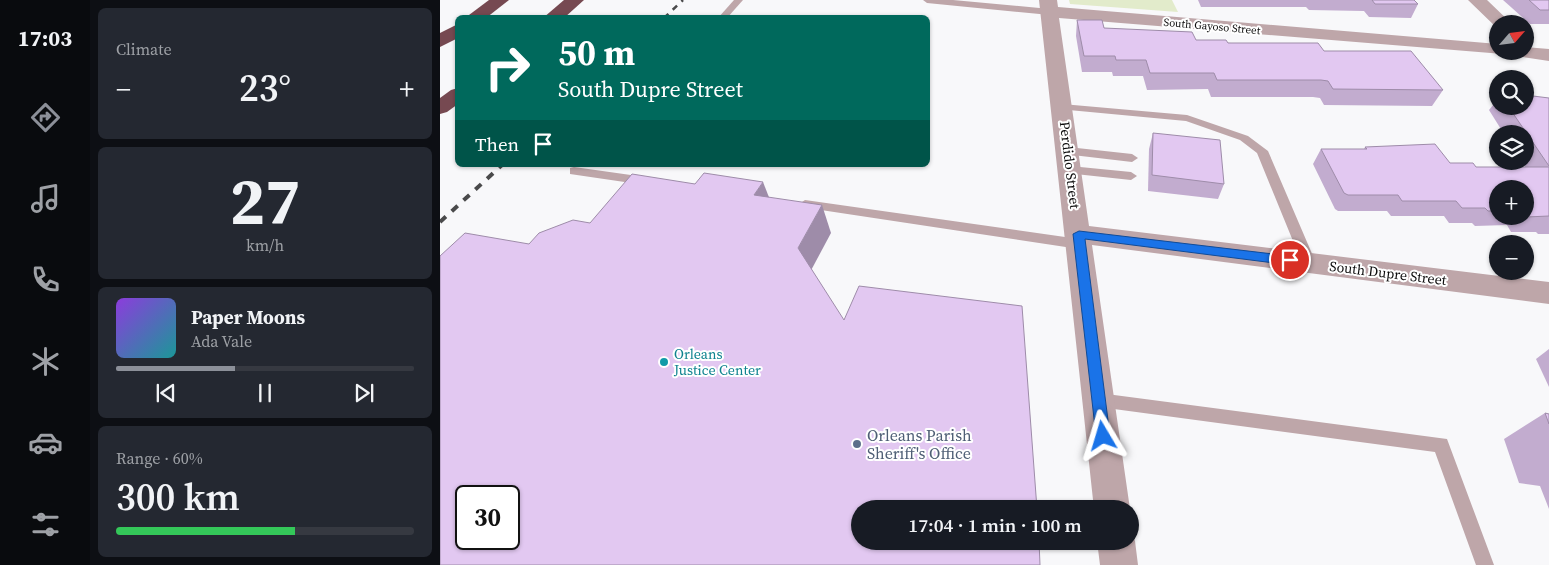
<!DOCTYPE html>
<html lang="en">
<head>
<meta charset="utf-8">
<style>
  :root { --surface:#171b24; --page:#242831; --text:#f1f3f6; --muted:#9ea1a6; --line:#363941; --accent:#8c9099 }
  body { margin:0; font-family:"Source Serif 4",serif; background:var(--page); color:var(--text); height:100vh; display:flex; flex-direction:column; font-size:19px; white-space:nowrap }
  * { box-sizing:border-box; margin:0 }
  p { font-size:16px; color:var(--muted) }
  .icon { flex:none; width:28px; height:28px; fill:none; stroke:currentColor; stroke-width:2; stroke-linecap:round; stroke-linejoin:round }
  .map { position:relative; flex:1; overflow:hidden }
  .sheet { display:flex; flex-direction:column; gap:8px; padding:8px; background:#0d0f14; width:350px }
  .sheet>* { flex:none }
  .top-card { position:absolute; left:15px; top:15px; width:475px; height:152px; border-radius:8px; box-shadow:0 1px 4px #0004; background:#00695c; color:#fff; overflow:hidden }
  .needle { width:32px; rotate:62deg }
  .fabs { position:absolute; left:1049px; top:15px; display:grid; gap:10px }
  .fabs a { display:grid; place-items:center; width:45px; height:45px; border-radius:50%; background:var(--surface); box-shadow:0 1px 4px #0004; font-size:25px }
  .speed { position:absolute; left:15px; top:485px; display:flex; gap:10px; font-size:25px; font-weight:700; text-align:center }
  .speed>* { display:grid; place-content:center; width:65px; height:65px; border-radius:50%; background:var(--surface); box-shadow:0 1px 4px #0004; line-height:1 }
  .speed .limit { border:2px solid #111; border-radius:8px; background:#fff; color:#111 }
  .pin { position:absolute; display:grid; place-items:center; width:42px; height:42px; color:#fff; margin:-21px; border:2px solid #fff; border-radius:50%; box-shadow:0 1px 5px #0007 }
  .me { position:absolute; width:55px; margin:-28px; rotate:353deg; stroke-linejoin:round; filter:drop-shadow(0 0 4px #0008) }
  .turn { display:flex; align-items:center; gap:18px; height:105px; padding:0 20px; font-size:22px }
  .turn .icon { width:65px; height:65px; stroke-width:2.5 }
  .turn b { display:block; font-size:35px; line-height:42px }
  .then { display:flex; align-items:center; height:48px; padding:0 20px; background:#0003; gap:10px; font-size:19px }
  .big { font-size:38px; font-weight:600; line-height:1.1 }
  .sheet .card { flex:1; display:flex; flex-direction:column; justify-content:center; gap:8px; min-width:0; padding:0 18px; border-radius:8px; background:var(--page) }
  .sheet .dial { align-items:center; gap:0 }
  .dial b { font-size:65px; line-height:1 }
  .song { display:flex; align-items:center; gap:15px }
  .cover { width:60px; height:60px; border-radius:8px; background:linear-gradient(135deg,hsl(270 70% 55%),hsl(180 70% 35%)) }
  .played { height:5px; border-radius:2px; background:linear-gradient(90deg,var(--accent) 40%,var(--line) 40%) }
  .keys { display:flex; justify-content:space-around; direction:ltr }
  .heat { display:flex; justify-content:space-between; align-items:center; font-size:28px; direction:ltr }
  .charge { height:8px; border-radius:4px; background:linear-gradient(90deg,#34c759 60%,var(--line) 0) }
  .trip { position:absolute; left:411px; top:500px; width:288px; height:50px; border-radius:25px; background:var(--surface); box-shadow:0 1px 4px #0004; font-weight:600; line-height:50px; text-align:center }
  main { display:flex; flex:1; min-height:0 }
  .tabs { display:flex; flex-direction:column; width:90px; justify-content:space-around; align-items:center; background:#090b0e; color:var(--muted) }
  .tabs .icon { width:35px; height:35px }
  .tabs .active { color:var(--accent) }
  .tabs b { font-size:22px; color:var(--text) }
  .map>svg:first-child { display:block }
  .green { fill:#e2ebcb }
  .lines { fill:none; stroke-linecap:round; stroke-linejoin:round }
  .service { fill:#bea6a9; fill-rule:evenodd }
  .minor { fill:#bea6a9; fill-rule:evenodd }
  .motorway { fill:#764951; fill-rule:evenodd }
  .rail-far1 { stroke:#4a4a4b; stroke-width:2.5; stroke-dasharray:6 6; stroke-linecap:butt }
  .rail { stroke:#4a4a4b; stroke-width:4; stroke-dasharray:8 8; stroke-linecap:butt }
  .wall { fill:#c2accf; fill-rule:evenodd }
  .shaded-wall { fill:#9e8ca9 }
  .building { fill:#e2c8f1; stroke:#9e8ca9; fill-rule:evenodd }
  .route { fill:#1a73e8; stroke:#114b97 }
  .culture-dot { fill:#0f9aa8; stroke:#fff; stroke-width:2 }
  .service-dot { fill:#5c6f8a; stroke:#fff; stroke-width:2 }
  .labels { text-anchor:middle; stroke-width:4; stroke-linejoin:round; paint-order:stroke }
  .far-street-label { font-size:11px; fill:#0c0c0c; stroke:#fff }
  .street-label { font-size:14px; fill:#0c0c0c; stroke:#fff }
  .culture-label { font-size:14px; fill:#0d838f; stroke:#fff; text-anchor:start }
  .near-service-label { font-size:16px; fill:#4e5e75; stroke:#fff; text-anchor:start }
</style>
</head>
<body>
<main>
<nav class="tabs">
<b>17:03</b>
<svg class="icon active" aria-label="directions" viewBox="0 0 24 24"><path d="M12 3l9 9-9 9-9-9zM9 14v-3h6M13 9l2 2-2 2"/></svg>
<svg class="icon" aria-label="music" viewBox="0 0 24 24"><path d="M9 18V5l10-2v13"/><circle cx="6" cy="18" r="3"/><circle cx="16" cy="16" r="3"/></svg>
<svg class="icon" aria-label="phone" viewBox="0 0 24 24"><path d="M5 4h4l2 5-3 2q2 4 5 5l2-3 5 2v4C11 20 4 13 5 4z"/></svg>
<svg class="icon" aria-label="climate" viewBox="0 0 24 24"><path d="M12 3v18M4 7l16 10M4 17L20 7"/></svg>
<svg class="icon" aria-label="car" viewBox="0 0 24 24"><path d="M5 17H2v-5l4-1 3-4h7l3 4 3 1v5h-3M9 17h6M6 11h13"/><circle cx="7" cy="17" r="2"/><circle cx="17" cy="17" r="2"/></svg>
<svg class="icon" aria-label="filters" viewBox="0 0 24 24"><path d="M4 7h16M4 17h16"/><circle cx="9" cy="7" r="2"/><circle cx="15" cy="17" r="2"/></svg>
</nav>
<section class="sheet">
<div class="card"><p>Climate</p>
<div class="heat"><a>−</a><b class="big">23°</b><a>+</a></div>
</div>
<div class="card dial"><b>27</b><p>km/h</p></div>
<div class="card">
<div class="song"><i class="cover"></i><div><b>Paper Moons</b><p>Ada Vale</p></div></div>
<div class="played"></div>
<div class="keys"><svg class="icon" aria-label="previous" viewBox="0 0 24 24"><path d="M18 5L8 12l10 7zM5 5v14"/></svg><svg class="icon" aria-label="pause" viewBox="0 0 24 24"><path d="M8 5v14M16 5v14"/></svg><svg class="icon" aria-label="next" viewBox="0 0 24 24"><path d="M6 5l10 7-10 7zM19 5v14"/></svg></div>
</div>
<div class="card"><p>Range · 60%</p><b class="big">300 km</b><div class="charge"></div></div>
</section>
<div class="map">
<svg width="1109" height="565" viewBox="0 0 1109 565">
  <rect width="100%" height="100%" fill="#f8f8fa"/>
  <polygon class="green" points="629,0 732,0 738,12 630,4"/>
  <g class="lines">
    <g class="service">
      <polygon points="294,0 303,0 287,18 278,18"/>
      <polygon points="483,0 513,0 610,9 614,12 610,15 487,3"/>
      <polygon points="622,104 747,115 808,136 828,151 876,263 874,267 864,267 862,263 817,153 800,140 746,121 618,109 617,107"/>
      <polygon points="628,147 692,154 698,158 692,162 624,154 622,151"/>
      <polygon points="630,166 691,172 697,176 691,180 626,173 624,170"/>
      <polygon points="134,167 205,177 211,181 205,185 130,174 130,168"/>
      <polygon points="365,200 639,239 646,244 639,249 361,207 359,204"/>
      <polygon points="659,393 1007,439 1054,565 1036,565 995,452 659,407 653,405 651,400 653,395"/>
    </g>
    <g class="minor">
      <polygon points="599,0 617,0 618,7 1058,44 1058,51 1085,51 1085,47 1109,49 1109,61 1063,54 619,18 649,226 1109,282 1109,304 652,245 690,509 654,509"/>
      <polygon points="1028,0 1047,0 1072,24 1058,24 1057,28"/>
      <polygon points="690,530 695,541 698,565 660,565 657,541 690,541"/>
    </g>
    <g class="motorway">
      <polygon points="49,0 69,0 46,18 25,18"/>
      <polygon points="124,0 144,0 124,18 103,18"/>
      <polygon points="18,24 18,38 0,47 0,33"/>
      <polygon points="18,88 18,104 7,112 0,114 0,98 11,90"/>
    </g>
    <polyline class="rail-far1" points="224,18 243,0"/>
    <polyline class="rail" points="0,222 62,165"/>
  </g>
  <g class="wall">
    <polygon points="758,0 974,0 978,4 971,18 929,17 924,11 869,10 866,7 761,7"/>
    <polygon points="1063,0 1109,0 1109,24 1090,24"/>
    <polygon points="637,20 664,28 756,40 884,51 1003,90 992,106 884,105 880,98 873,97 771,97 768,89 707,90 703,76 673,76 672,72 642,72 636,36"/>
    <path d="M1109,98V234H1098L1096,232H1071L1067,225L1035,226L1032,223H1009L1004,216H951L947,211H898L895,209L873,164L881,149H924L925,147L1010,163L1036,167H1085L1082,161H1085V134H1064L1049,110L1058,99V106H1085ZM1058,189H1085V216H1058Z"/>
    <polygon points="713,133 784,184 778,199 708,191 709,149"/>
    <polygon points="1109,349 1109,387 1096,359"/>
    <polygon points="1105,413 1109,414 1109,509 1100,486 1079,483 1064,439"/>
  </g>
  <g class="shaded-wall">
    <polygon points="323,182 334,210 314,195"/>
    <polygon points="382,205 391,233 368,276 358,248"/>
  </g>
  <g class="building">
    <polygon points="932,0 974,0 978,4 935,4"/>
    <polygon points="1089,0 1109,0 1109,10 1100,10"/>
    <polygon points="637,20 662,20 664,28 752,32 756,40 786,40 788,43 878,43 884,51 971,51 1003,90 893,89 888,81 881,80 777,80 774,73 710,73 706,60 676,60 675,56 644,56"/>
    <polygon points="1085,95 1109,98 1109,166 1068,106 1085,106"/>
    <polygon points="713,133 780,140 784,184 712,175"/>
    <polygon points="995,144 1010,163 1033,163 1036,167 1109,167 1109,216 1086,217 1085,215 1085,189 1058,189 1058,211 1048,211 1045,208 1022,208 1016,201 962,201 958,195 908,195 904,193 881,149 927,149 925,147"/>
    <path d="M264,173L323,182L314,195L382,205L358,248L404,320L419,286L582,306L597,509H420V541H599L600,565H0V256L25,233L89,244L99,233L133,220L150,223L192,174L255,184ZM26,496H69V539H26Z"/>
    <polygon points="1105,413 1109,414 1109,424"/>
  </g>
  <polygon class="route" points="639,231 850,256 856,260 850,265 645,239 670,436 668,441 663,443 658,441 656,436 633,234"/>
  <circle class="culture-dot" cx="224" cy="362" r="5"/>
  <circle class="service-dot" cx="417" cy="444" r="5"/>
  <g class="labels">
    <g class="far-street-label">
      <text transform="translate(772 26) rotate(5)" y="4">South Gayoso Street</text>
    </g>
    <g class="street-label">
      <text transform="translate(630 165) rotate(83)" y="5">Perdido Street</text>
      <text transform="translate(948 273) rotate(7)" y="5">South Dupre Street</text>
    </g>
    <g class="culture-label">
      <text x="234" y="359">Orleans<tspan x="234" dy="16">Justice Center</tspan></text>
    </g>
    <g class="near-service-label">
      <text x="427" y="441">Orleans Parish<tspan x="427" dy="18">Sheriff's Office</tspan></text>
    </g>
  </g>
</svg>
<div class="fabs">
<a><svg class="needle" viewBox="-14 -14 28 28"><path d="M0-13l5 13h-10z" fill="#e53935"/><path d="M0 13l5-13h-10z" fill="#9ea1a6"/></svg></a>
<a><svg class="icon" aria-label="search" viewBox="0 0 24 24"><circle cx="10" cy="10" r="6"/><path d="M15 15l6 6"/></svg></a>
<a><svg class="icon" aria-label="layers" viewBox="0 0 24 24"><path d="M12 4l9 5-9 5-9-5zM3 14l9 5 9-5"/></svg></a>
<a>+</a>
<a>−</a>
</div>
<div class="speed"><div class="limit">30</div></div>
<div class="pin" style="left:850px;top:260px;background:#d93025"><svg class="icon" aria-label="arrive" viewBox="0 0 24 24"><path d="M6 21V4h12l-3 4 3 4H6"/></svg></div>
<svg class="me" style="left:663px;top:436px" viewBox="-20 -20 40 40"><path d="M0-17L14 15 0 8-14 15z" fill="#1a73e8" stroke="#fff" stroke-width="4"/></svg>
<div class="trip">17:04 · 1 min · 100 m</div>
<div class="top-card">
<div class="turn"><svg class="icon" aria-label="right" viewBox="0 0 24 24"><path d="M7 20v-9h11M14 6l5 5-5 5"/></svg><div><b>50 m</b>South Dupre Street</div></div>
<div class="then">Then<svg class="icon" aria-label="arrive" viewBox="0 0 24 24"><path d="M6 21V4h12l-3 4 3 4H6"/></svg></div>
</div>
</div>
</main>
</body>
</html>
